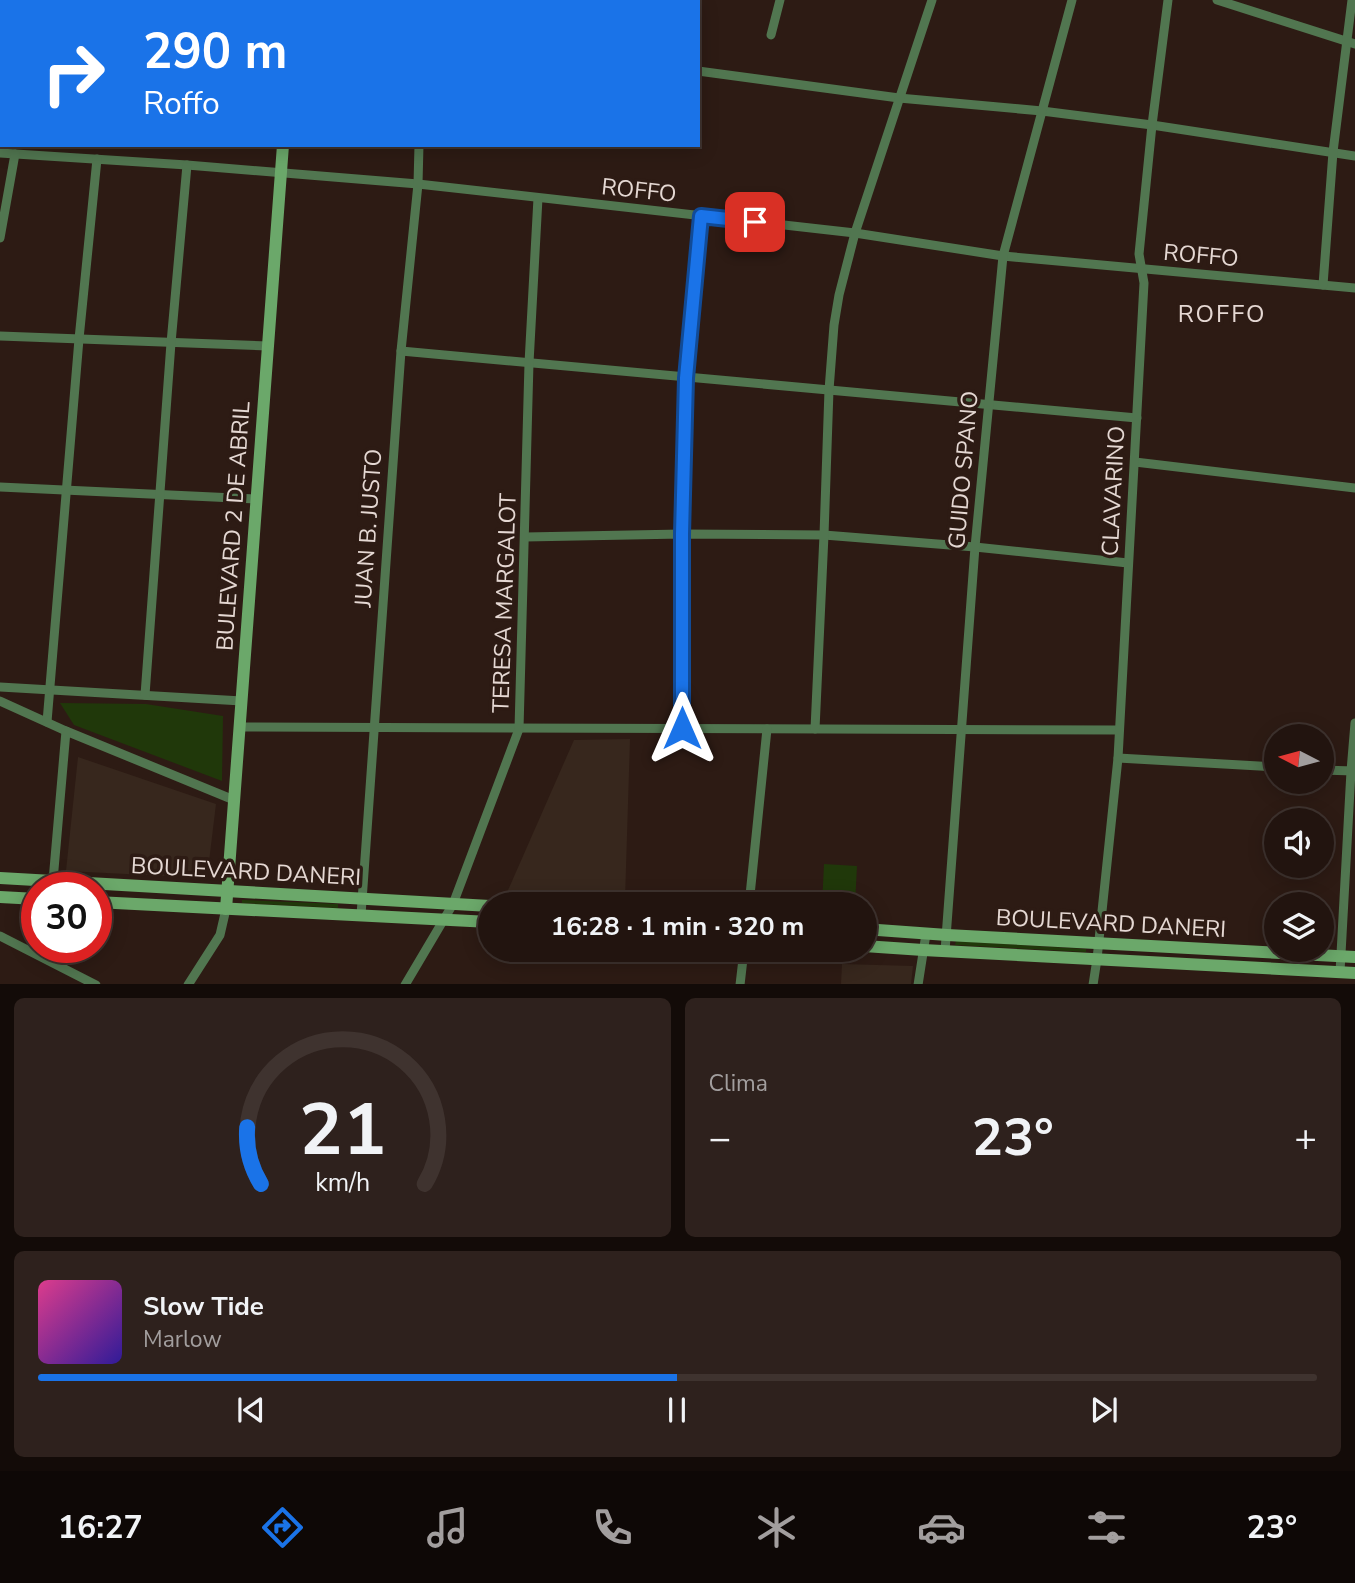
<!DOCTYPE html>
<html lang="es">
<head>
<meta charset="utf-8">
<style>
  :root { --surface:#22140f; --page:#2e211d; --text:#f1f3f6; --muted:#a29e9e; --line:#3f332f; --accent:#1a73e8 }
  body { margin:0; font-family:"Nunito Sans",sans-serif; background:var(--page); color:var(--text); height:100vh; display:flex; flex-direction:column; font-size:26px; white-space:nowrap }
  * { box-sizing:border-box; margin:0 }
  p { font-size:23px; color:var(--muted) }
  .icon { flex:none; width:38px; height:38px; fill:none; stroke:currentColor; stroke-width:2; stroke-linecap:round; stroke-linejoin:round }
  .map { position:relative; height:984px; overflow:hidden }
  .drawer { display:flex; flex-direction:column; gap:14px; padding:14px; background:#130b08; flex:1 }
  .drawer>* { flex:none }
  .hud { position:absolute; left:0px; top:0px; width:700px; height:147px; box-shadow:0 4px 18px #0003,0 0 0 2px var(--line); background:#1a73e8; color:#fff; overflow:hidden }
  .needle { width:46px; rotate:276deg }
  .fabs { position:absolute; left:1264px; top:724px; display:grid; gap:14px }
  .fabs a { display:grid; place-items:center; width:70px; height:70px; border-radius:50%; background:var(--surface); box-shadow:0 4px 18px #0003,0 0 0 2px var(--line); font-size:35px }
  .speed { position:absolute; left:21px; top:872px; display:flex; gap:14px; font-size:35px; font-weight:700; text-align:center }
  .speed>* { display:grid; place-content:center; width:91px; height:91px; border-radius:50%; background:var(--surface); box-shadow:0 4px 18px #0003,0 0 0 2px var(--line); line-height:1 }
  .speed .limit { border:10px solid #d22; background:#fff; color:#111 }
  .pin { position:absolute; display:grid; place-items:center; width:60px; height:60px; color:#fff; margin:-30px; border-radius:14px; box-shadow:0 4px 10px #0006 }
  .me { position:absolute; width:77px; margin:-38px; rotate:0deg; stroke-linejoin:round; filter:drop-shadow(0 0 5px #0008) }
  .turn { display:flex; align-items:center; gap:24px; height:147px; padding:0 28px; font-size:32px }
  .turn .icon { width:91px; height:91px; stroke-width:2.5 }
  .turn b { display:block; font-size:49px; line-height:60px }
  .big { font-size:52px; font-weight:700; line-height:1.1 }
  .drawer .widget { flex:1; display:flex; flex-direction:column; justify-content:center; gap:10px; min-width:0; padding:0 24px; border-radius:10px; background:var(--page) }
  .drawer .dial { align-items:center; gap:0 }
  .dial svg { height:182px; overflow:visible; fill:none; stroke:var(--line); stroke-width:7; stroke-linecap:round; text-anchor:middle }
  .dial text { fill:var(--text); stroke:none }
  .song { display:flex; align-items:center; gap:21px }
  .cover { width:84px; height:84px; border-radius:10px; background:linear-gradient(135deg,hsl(330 70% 55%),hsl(250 70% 35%)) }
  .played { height:7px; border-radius:4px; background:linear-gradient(90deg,var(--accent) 50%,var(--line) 50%) }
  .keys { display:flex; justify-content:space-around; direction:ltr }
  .heat { display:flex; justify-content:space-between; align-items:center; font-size:38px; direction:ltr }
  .drawer .tiles { flex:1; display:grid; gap:14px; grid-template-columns:1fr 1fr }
  .widget:last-child { grid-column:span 2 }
  .trip { position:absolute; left:478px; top:892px; width:399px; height:70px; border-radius:35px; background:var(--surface); box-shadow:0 4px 18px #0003,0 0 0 2px var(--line); font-weight:700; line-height:70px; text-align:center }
  .tabs { display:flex; height:112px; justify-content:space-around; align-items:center; background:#0e0806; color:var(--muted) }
  .tabs .icon { width:49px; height:49px }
  .tabs .selected { color:var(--accent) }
  .tabs b { font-size:32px; color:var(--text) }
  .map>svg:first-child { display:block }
  .commercial { fill:#37271d }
  .green { fill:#20380a }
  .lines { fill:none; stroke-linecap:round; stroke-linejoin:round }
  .street { stroke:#517650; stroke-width:9 }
  .secondary { stroke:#6ba86a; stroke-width:12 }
  .route-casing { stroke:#114b97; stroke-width:18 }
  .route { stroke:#1a73e8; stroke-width:12 }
  .labels { text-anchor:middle; stroke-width:7; stroke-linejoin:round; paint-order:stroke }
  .street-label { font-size:23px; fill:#e5d8d3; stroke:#2d1b14 }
  .neighbourhood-label { font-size:24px; letter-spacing:2px; fill:#e5d8d3; stroke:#2d1b14 }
</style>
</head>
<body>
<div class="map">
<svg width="1355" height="985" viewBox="0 0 1355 985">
  <rect width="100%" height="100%" fill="#2d1b14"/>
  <g class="commercial">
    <polygon points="630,739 625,899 505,897 574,740"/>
    <polygon points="78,757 216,804 207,878 66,871"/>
    <polygon points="842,964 913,966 911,984 841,984"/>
  </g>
  <g class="green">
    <polygon points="60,703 146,704 223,716 222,781 74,725"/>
    <polygon points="824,864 857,866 855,905 822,905"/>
    <polygon points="242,900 338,904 338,908 242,903"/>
    <polygon points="956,941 1086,949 1086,952 955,945"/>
  </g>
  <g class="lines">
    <g class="street">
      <polyline points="630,0 631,2"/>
      <polyline points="1217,0 1355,44"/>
      <polyline points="94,2 94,0"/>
      <polyline points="423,2 423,0"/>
      <polyline points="516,2 516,0"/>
      <polyline points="771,35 780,0"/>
      <polyline points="698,71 899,98 1042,111 1152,125 1355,156"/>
      <polyline points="0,153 187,165 418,184 855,233 1003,256 1355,288"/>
      <polyline points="0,238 15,154"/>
      <polyline points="1323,285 1333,152 1352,0"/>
      <polyline points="0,336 268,346"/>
      <polyline points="401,351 1137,418"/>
      <polyline points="1135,462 1355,488"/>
      <polyline points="0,487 256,499"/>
      <polyline points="525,537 682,534 824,535 975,547 1128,563"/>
      <polyline points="0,687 242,701"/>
      <polyline points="145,695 171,343 187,165"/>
      <polyline points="0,701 66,731 234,800"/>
      <polyline points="47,722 79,339 97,159"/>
      <polyline points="240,727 1119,730"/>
      <polyline points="682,728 682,534 686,378 701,216"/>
      <polyline points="815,729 824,535 829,390 834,325 839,295 855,233 932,0"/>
      <polyline points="1118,758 1276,767"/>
      <polyline points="1321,770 1354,771"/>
      <polyline points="53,881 66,731"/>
      <polyline points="749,905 767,729"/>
      <polyline points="361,915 401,351 418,184 419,145"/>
      <polyline points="0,936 96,985"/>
      <polyline points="945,951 975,547 1003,256 1072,0"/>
      <polyline points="1340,972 1351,771 1355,723"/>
      <polyline points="188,985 220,935 226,909"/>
      <polyline points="405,985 453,904 519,729 529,363 538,198"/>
      <polyline points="740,985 744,950"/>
      <polyline points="918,985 926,934"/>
      <polyline points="1093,985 1097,959 1118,758 1144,283 1139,254 1152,125 1168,0"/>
    </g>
    <g class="secondary">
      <polyline points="295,2 295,0"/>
      <polyline points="0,878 490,906"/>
      <polyline points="0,897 37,899"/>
      <polyline points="96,902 490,922"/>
      <polyline points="226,909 283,145"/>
      <polyline points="864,929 947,935 1355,957"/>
      <polyline points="864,946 923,950 1355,973"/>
    </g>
  </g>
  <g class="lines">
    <g class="route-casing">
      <polyline id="route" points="682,728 682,534 686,378 701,216 755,222"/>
    </g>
    <use href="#route" class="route"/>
  </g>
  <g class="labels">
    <g class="street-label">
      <text transform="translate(639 190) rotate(6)" y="8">ROFFO</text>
      <text transform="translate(1201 255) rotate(5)" y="8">ROFFO</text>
      <text transform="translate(963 470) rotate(-85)" y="8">GUIDO SPANO</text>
      <text transform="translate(1113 491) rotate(-87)" y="8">CLAVARINO</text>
      <text transform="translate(233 526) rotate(-86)" y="8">BULEVARD 2 DE ABRIL</text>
      <text transform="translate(368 528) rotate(-86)" y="8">JUAN B. JUSTO</text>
      <text transform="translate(504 603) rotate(-88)" y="8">TERESA MARGALOT</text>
      <text transform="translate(246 871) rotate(3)" y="8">BOULEVARD DANERI</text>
      <text transform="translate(1111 923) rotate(3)" y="8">BOULEVARD DANERI</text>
    </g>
    <g class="neighbourhood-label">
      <text x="1222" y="322">ROFFO</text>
    </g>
  </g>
</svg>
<div class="fabs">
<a><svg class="needle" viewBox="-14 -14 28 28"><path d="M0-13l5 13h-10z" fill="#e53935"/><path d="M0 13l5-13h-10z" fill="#a29e9e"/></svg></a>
<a><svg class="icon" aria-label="sound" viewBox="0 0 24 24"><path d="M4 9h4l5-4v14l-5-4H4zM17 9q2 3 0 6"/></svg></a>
<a><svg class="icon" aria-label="layers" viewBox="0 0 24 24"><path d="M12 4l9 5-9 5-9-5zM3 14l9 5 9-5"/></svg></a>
</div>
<div class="speed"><div class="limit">30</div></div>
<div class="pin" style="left:755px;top:222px;background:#d93025"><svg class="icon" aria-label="arrive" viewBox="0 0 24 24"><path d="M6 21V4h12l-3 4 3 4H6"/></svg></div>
<svg class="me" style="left:682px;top:728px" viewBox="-20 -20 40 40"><path d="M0-17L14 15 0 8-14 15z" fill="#1a73e8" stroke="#fff" stroke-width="4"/></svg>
<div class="trip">16:28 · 1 min · 320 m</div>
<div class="hud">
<div class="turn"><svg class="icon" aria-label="right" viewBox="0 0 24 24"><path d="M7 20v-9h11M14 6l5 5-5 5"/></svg><div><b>290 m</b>Roffo</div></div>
</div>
</div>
<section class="drawer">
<div class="tiles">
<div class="widget dial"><svg viewBox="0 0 100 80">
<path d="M14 69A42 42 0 1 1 86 69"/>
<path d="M14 69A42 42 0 0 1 8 44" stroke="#1a73e8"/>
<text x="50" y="56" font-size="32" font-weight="700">21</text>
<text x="50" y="72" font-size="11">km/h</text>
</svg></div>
<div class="widget"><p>Clima</p>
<div class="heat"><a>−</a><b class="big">23°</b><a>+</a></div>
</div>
<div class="widget">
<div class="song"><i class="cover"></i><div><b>Slow Tide</b><p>Marlow</p></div></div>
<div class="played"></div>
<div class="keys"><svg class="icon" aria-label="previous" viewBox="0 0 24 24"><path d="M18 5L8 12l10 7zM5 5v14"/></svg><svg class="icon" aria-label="pause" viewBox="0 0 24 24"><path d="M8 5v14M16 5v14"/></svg><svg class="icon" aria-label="next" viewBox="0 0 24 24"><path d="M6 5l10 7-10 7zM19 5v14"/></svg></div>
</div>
</div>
</section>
<nav class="tabs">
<b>16:27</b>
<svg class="icon selected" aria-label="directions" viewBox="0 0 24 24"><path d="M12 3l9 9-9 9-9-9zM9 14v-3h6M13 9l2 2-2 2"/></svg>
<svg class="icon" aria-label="music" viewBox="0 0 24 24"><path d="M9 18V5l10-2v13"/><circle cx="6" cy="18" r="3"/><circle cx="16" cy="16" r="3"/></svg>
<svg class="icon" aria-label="phone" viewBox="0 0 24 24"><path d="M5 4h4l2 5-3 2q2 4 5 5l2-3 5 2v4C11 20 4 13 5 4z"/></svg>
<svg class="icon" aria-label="climate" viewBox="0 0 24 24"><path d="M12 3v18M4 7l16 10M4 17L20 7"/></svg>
<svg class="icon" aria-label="car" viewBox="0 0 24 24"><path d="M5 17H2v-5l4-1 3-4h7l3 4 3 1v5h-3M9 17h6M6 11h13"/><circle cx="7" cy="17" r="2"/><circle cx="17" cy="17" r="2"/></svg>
<svg class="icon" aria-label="filters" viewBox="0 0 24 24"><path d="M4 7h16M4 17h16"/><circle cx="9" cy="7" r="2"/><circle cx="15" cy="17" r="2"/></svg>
<b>23°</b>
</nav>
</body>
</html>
